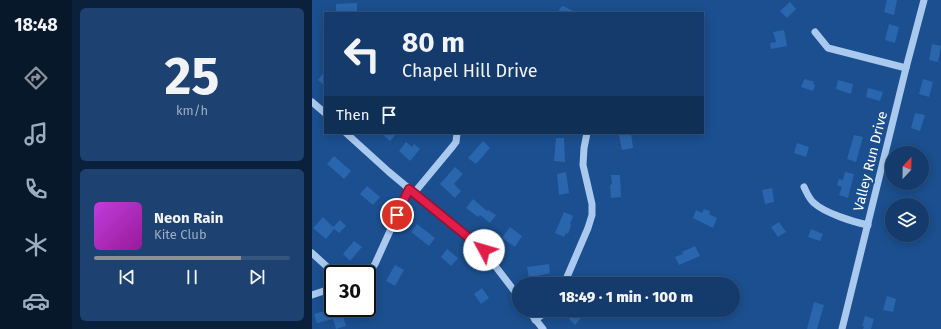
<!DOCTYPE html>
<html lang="en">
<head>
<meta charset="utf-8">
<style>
  :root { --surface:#143b6b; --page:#1d4271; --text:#f1f3f6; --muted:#9dadc1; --line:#33557e; --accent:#8c9099 }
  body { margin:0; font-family:"Fira Sans",sans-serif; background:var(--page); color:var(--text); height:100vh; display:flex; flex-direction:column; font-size:15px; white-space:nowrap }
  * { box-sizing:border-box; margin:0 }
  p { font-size:13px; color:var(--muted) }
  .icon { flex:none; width:22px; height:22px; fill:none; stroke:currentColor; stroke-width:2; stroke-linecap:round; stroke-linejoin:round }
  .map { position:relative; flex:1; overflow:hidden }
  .side { display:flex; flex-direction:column; gap:8px; padding:8px; background:#0b203b; width:240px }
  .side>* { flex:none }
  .top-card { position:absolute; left:12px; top:12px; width:380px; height:122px; border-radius:0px; box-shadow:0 2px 10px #0003,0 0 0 1px var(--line); background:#143b6b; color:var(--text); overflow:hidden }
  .needle { width:26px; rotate:22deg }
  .buttons { position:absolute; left:573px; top:146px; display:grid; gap:8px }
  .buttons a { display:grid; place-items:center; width:44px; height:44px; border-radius:50%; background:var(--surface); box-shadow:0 2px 10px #0003,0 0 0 1px var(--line); font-size:20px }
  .speed { position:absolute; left:12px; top:265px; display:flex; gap:8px; font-size:20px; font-weight:700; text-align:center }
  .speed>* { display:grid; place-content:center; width:52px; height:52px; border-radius:50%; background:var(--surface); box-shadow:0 2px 10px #0003,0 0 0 1px var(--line); line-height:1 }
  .speed .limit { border:2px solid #111; border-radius:6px; background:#fff; color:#111 }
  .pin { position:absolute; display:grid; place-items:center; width:34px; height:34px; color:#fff; margin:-17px; border:2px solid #fff; border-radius:50%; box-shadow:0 1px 4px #0007 }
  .me { position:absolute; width:44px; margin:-22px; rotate:309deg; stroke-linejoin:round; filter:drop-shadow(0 0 3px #0008) }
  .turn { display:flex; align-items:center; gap:14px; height:84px; padding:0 12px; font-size:18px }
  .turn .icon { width:52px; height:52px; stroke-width:2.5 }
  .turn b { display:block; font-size:28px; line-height:34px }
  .then { display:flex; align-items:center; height:38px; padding:0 12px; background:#0003; gap:8px; font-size:15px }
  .side .widget { flex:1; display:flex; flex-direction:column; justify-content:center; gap:6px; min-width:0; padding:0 14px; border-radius:6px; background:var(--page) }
  .side .dial { align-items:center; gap:0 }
  .dial b { font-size:52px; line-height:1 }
  .song { display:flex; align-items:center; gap:12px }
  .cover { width:48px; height:48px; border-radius:6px; background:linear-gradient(135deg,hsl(290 70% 55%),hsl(300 70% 35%)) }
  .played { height:4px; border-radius:2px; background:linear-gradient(90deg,var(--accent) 75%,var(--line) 75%) }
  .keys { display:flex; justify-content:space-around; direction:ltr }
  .trip { position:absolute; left:200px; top:277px; width:228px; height:40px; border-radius:20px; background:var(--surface); box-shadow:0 2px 10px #0003,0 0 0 1px var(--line); font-weight:800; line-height:40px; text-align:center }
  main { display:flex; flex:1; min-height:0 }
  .menu { display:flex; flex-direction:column; width:72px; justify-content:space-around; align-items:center; background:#08182b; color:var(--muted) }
  .menu .icon { width:28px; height:28px }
  .menu .selected { color:var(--accent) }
  .menu b { font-size:18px; color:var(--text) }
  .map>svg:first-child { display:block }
  .building { fill:#2a66ad }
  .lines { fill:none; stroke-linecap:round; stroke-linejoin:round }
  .minor { stroke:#a9c9ee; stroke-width:7 }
  .route-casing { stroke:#92132f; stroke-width:10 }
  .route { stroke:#e11d48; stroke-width:7 }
  .labels { text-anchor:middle; stroke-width:4; stroke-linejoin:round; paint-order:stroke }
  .street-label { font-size:14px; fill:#fff; stroke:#1b4f8f }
</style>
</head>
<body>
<main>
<nav class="menu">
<b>18:48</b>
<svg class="icon selected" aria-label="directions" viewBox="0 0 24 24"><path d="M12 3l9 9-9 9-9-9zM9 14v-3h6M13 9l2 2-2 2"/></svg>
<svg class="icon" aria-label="music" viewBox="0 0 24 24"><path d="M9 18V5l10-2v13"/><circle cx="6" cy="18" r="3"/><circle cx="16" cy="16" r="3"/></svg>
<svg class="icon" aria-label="phone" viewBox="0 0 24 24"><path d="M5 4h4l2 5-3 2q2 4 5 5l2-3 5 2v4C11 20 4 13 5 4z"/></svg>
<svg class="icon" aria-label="climate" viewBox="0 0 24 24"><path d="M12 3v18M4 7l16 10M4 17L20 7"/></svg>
<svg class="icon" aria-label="car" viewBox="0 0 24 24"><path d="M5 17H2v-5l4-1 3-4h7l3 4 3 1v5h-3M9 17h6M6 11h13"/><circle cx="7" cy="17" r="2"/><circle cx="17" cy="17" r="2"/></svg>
</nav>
<section class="side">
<div class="widget dial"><b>25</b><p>km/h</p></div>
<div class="widget">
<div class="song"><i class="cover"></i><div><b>Neon Rain</b><p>Kite Club</p></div></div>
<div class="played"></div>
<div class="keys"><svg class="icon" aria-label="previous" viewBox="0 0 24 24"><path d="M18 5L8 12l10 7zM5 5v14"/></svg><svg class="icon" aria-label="pause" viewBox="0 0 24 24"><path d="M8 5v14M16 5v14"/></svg><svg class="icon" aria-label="next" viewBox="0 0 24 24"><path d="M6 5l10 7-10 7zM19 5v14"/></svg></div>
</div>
</section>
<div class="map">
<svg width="629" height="329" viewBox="0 0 629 329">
  <rect width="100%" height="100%" fill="#1b4f8f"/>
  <g class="building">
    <polygon points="575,0 585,0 582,15 572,12"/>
    <polygon points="478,2 484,9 475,18 468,11"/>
    <polygon points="45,3 45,13 24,13 24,4"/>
    <polygon points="251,6 265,13 246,13 248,8"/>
    <polygon points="577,24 587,27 583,43 573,40"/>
    <polygon points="472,30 475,46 459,49 458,43 464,42 461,32"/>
    <polygon points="620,44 629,46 626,62 617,60"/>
    <polygon points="13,71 13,86 6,80"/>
    <polygon points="493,79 502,82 501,84 503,85 501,91 489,87 492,80"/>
    <polygon points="611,79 621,82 617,97 607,94"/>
    <polygon points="526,80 541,84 539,94 524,89"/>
    <polygon points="556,88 571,92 568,101 554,97"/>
    <polygon points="603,113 613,115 608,131 599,128"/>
    <polygon points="69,133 85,133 78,141"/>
    <polygon points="308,133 319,133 321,148 310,150 307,135 308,135"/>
    <polygon points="542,135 551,137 544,162 535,159"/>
    <polygon points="244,138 252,138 253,162 242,161"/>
    <polygon points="171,141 178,148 164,164 156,158"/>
    <polygon points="94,142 100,147 102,144 108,149 98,161 87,151"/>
    <polygon points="485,143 497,147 494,157 482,153"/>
    <polygon points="22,156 39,171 32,179 15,164"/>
    <polygon points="143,167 151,174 142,184 149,191 143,198 128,184"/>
    <polygon points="254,172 257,193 247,195 245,174"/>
    <polygon points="533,172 542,174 536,198 527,195 530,187 525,185 527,179 531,180"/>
    <polygon points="299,175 308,175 309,197 299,198 298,185 300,184"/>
    <polygon points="55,186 68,197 61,205 48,194"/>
    <polygon points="460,188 462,202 453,204 450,190"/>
    <polygon points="161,199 175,211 176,210 184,215 178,223 168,215 166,217 154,208"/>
    <polygon points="392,209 398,211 397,214 405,218 401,228 381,218 384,210 390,213"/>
    <polygon points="252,212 261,216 258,224 259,225 256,234 254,233 252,237 243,233"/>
    <polygon points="11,217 21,227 28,220 34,226 27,233 22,229 14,239 1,228"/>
    <polygon points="467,222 474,232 466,237 459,227"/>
    <polygon points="105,224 123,238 117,246 99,232"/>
    <polygon points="198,227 210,236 203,247 190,238"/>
    <polygon points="499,229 511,234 508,241 496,237"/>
    <polygon points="42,241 50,247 38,261 31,254"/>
    <polygon points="383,246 388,256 367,265 363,257 371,254 370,252"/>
    <polygon points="135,249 146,258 139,266 129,257"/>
    <polygon points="237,264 238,273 217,278 215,267"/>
    <polygon points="83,265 92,270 83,286 74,281"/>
    <polygon points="170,288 177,298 169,304 162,294"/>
    <polygon points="61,295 64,305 55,308 55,297"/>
    <polygon points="575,296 584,299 581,312 571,310"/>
    <polygon points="502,302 512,305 505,329 495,329"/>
    <polygon points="29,309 34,326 24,329 21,319 5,323 2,314 15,310 16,312"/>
    <polygon points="263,312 269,318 263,325 257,319"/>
    <polygon points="553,316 562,319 559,329 551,329 552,326 550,326"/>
  </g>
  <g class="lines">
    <g class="minor">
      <polyline points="503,32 516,48 594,68"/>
      <polyline points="0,102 13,113"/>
      <polyline points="34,133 77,172 171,250 207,297"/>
      <path d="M492,187C495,193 497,199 502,203C513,213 541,222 556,225"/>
      <polyline points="102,193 141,146 144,142 145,133"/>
      <polyline points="0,253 23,274"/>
      <polyline points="55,276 63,264 97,189"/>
      <polyline points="252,284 276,228 280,215 280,204 271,165 272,148 275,133"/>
      <polyline points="0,295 21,288"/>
      <polyline points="216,310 231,329"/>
      <polyline points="223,320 237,310"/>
      <polyline points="530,329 594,68 612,0"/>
    </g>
  </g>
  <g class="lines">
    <g class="route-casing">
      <polyline id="route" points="85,215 97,189 172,250"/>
    </g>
    <use href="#route" class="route"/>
  </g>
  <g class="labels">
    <g class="street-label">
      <text transform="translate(558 161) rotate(-76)" y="5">Valley Run Drive</text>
    </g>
  </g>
</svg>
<div class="buttons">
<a><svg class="needle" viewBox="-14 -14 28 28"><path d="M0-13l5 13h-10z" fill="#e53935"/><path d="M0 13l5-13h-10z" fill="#9dadc1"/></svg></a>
<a><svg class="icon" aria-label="layers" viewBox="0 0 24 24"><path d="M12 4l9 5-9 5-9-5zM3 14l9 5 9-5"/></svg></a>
</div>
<div class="speed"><div class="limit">30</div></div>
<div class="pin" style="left:85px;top:215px;background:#d93025"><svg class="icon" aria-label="arrive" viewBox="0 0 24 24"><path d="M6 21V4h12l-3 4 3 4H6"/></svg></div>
<svg class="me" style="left:172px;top:250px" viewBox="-20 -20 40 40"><circle r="19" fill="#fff"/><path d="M0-13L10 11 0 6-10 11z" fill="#e11d48"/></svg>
<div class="trip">18:49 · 1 min · 100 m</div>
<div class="top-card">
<div class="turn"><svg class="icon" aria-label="left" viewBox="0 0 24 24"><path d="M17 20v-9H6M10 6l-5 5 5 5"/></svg><div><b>80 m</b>Chapel Hill Drive</div></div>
<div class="then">Then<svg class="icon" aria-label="arrive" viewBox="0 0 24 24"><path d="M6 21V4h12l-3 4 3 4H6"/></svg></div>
</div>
</div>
</main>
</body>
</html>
